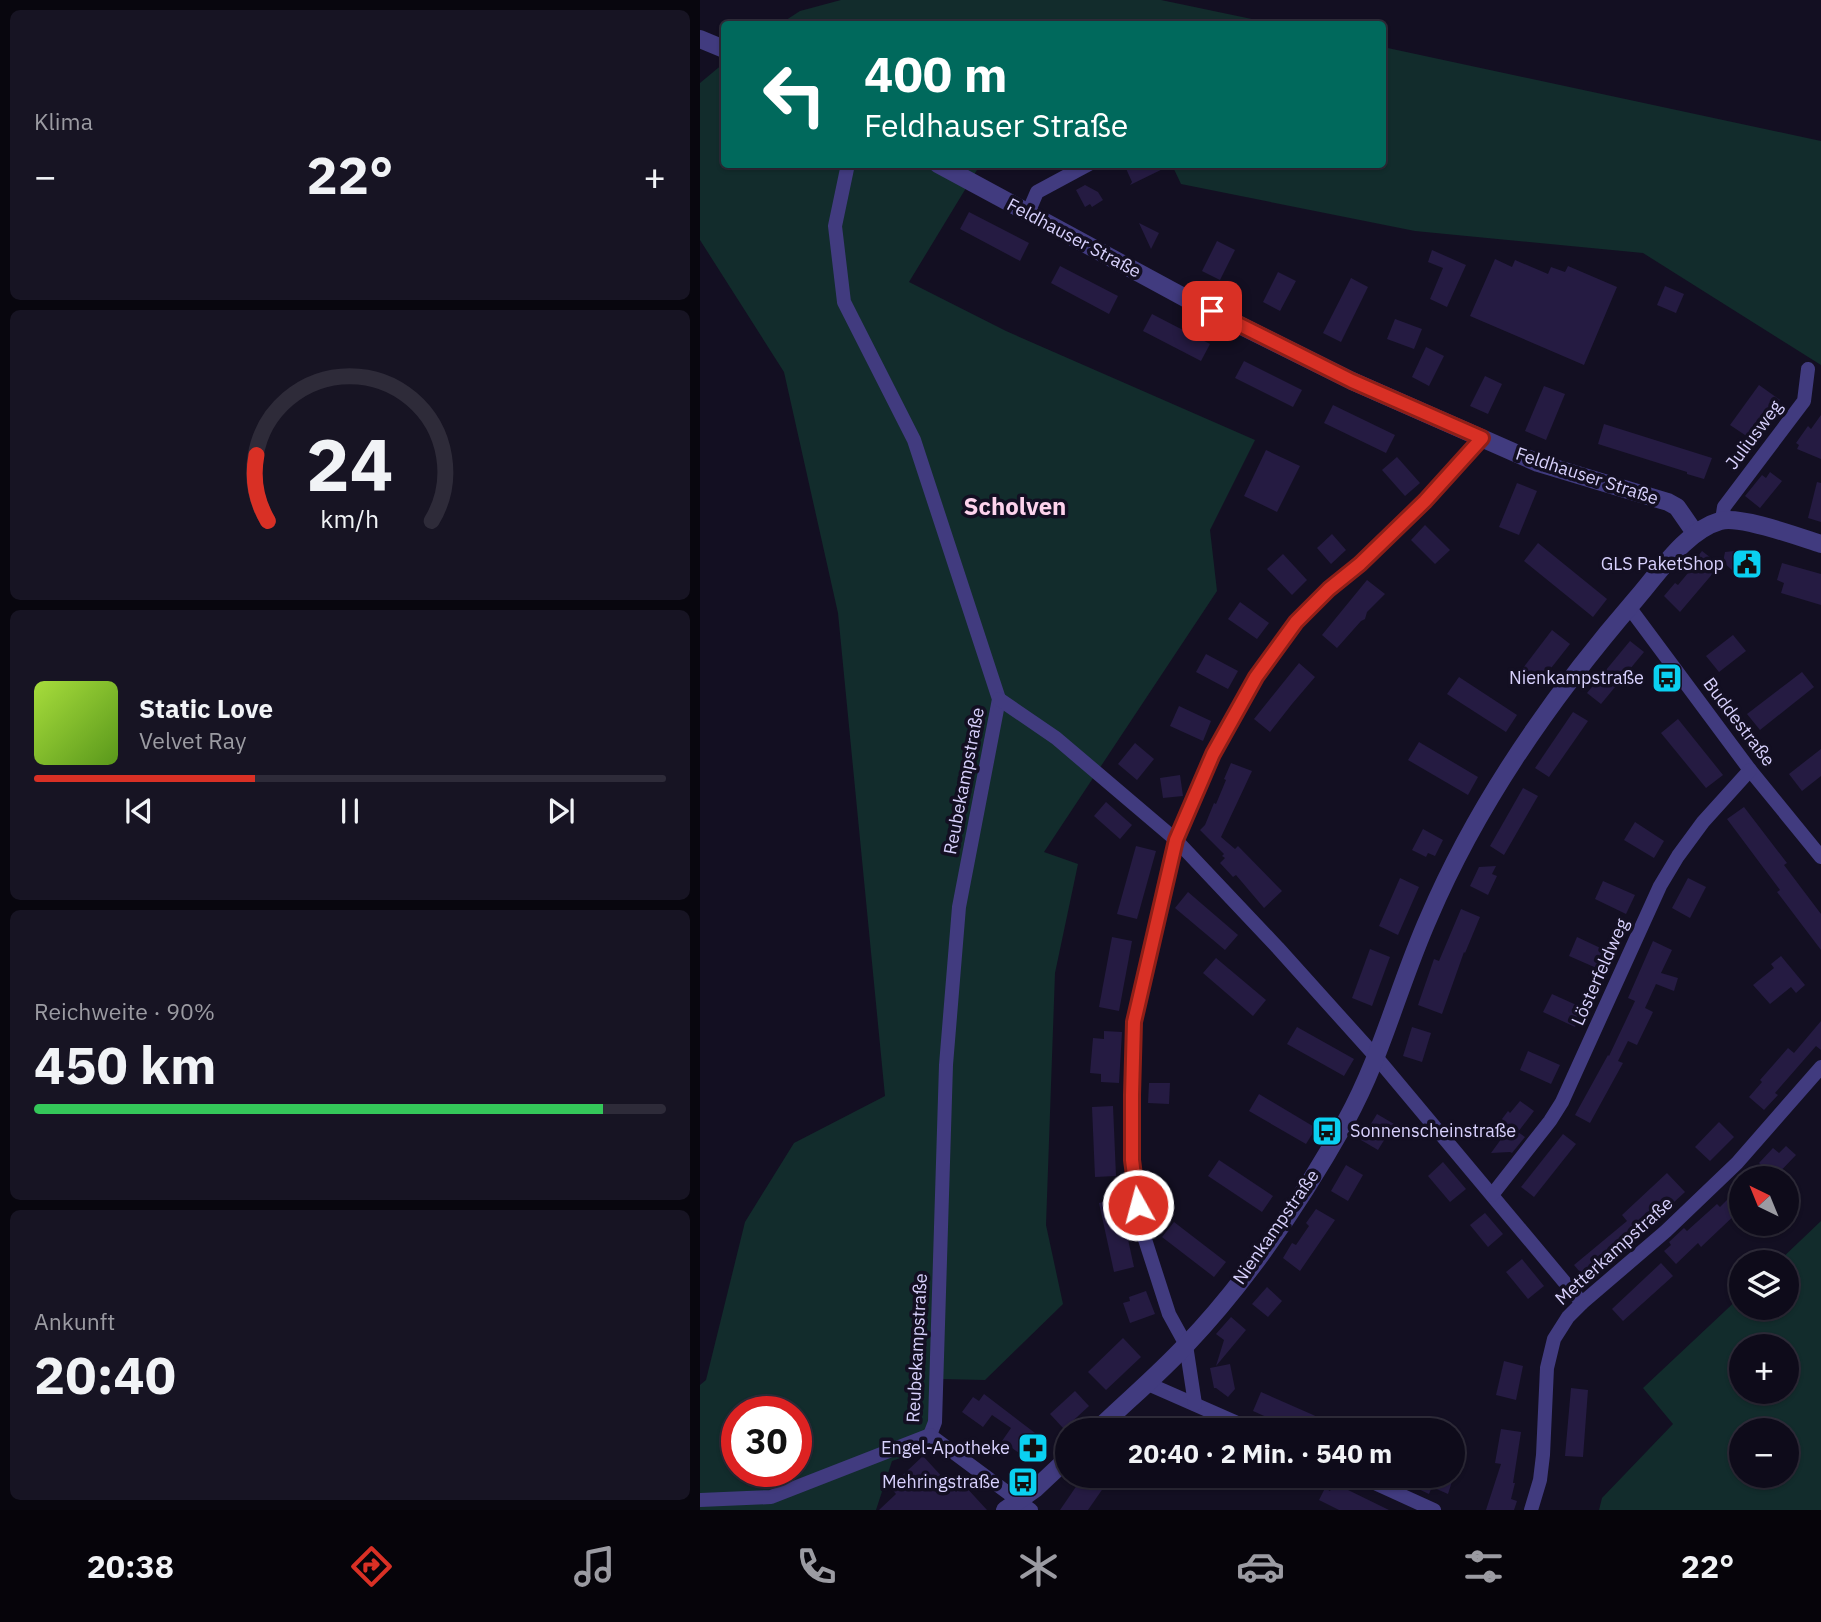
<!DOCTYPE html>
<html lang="de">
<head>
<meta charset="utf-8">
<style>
  :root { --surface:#0e0b1a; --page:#171423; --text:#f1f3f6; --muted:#9b9ba2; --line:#2e2b39; --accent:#d93025 }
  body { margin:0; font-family:"IBM Plex Sans",sans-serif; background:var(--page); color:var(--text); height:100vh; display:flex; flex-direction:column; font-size:26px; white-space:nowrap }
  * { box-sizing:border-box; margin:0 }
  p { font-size:23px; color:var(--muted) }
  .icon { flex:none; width:38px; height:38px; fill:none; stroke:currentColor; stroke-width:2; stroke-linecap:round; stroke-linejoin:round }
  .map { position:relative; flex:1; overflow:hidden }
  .drawer { display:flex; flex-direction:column; gap:10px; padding:10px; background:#08060e; width:700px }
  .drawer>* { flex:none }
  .top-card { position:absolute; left:21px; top:21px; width:665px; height:147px; border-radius:7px; box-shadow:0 2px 5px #0004,0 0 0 2px var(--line); background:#00695c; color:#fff; overflow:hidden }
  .needle { width:46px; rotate:317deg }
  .tools { position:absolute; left:1029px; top:1166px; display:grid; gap:14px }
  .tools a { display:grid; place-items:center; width:70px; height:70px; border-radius:50%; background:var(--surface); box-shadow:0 2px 5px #0004,0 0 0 2px var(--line); font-size:35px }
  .speed { position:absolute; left:21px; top:1396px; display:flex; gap:14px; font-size:35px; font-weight:700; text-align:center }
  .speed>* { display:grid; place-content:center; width:91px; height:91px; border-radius:50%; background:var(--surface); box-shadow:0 2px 5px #0004,0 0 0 2px var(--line); line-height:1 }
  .speed .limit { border:10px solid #d22; background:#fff; color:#111 }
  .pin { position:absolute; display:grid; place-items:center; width:60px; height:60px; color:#fff; margin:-30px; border-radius:14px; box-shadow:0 4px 10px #0006 }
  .me { position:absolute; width:77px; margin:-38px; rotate:353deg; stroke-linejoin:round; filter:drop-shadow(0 0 5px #0008) }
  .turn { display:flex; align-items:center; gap:24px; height:147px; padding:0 28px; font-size:32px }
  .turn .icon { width:91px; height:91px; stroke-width:2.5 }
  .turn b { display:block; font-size:49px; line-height:60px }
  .big { font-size:52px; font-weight:700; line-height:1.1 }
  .drawer .tile { flex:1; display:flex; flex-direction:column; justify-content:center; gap:10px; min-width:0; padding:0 24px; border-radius:10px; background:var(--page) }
  .drawer .dial { align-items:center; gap:0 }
  .dial svg { height:182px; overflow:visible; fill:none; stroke:var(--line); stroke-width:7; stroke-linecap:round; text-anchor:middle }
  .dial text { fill:var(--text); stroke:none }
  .song { display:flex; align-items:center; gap:21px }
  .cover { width:84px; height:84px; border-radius:10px; background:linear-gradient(135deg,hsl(80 70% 55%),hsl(90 70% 35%)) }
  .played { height:7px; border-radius:4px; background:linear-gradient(90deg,var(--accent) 35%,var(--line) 35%) }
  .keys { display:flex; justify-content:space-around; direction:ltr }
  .heat { display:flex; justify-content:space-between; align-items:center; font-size:38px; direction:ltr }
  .charge { height:10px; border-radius:5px; background:linear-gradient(90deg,#34c759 90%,var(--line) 0) }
  .trip { position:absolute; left:355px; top:1418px; width:410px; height:70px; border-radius:35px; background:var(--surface); box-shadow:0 2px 5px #0004,0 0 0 2px var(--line); font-weight:700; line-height:70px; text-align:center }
  .tab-bar { display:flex; height:112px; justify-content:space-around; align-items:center; background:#06040a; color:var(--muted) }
  .tab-bar .icon { width:49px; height:49px }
  .tab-bar .active { color:var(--accent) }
  .tab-bar b { font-size:32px; color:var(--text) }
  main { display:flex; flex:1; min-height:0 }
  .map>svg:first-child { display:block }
  .green { fill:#122c2c; fill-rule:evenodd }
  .building { fill:#251b42 }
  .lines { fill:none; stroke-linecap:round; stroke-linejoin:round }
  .minor { stroke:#413b7f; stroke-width:14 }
  .tertiary { stroke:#413b7f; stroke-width:18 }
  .route-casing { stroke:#8d1f18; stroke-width:18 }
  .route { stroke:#d93025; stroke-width:12 }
  .labels { text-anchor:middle; stroke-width:7; stroke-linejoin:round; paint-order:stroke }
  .street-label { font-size:18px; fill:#d8d1fd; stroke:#130f22 }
  .poi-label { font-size:18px; fill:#d8d1fd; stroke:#130f22; text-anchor:end }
  .district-label { font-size:24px; font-weight:bold; fill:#fdd3ec; stroke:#130f22 }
</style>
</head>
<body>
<main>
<section class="drawer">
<div class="tile"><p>Klima</p>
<div class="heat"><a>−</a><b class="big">22°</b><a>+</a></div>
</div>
<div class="tile dial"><svg viewBox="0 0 100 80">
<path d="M14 69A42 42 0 1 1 86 69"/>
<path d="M14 69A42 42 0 0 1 9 40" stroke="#d93025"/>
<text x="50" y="56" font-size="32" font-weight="700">24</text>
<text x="50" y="72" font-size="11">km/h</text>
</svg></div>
<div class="tile">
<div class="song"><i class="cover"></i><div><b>Static Love</b><p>Velvet Ray</p></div></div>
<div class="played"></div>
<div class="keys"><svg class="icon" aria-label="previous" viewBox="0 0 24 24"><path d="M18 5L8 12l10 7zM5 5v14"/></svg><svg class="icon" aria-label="pause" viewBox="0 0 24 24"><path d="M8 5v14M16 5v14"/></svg><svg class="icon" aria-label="next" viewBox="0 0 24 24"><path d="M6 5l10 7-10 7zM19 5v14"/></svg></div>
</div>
<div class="tile"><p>Reichweite · 90%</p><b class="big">450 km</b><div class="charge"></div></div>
<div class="tile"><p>Ankunft</p><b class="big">20:40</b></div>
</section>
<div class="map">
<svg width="1121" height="1510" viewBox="0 0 1121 1510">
  <rect width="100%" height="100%" fill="#130f22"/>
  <g class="green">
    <polygon points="141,0 461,0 576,24 80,24 100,11"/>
    <polygon points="683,47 1121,141 1121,365 943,253 715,231 481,184 472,165 682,164"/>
    <path d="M24,63V164L280,165L209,282L306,331L555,440L510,530L517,591L344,852L378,864L355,973L346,1225L363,1304L285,1380L241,1379V1422L226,1449L192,1461L176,1510H0V1385L6,1380L45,1222L94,1143L185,1096L138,613L84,372L0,240V83ZM37,1412H96V1472H37Z"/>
    <path d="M1121,1221V1510H899L902,1498L973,1424L943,1388L1041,1296V1307H1087V1262H1078ZM1041,1346H1087V1391H1041ZM1041,1430H1087V1475H1041Z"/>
  </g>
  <g class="building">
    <polygon points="424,164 473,164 430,185 432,182"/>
    <polygon points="385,185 398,192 403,200 392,207 390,204 385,207 376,190"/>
    <polygon points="269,212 329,243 320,261 260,229"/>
    <polygon points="439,223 459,233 451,249"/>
    <polygon points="517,241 535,250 520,280 502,271"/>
    <polygon points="732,250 766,265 747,307 730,299 743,268 728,262"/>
    <polygon points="795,259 812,267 815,260 848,274 851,267 865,272 868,266 917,287 884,365 770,316"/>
    <polygon points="360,266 418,296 409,314 351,283"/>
    <polygon points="578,272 596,281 580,311 563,302"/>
    <polygon points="651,278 668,287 641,342 623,333"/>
    <polygon points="965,286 984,294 976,313 957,305"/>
    <polygon points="452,314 510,344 501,361 443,331"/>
    <polygon points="695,319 722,329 714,349 687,339"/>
    <polygon points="726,347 744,356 729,386 712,377"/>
    <polygon points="544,361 602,390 593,407 535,378"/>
    <polygon points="785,376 802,384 788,414 770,406"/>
    <polygon points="1059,385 1080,400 1051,439 1030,425"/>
    <polygon points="844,386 865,394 846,440 825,431"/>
    <polygon points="633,405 695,435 686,453 624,423"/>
    <polygon points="1121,415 1121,459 1097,449 1099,445 1096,443 1108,426 1111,429"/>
    <polygon points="904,424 1012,458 1004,479 987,474 987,472 898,444"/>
    <polygon points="566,450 600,466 577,512 544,496"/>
    <polygon points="697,457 720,483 705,496 682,470"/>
    <polygon points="1070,472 1082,481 1060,508 1045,496 1062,475 1066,478"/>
    <polygon points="1117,482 1121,483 1121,522 1108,518"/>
    <polygon points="817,483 837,491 819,535 799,527"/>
    <polygon points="725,525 750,550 735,564 711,540"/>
    <polygon points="632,534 646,550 631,564 617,548"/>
    <polygon points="838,543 907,599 893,617 824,561"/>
    <polygon points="1002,551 1020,565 980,612 964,596 975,583 978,585 993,567 991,565"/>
    <polygon points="1034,551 1059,558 1041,578 1023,562 1025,552"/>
    <polygon points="583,554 607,580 592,595 567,569"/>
    <polygon points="1082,563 1121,574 1121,605 1081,593 1084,583 1077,580"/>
    <polygon points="667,580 685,594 667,612 665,619 661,621 637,648 622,635"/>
    <polygon points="540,602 569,623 557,639 528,619"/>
    <polygon points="852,630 870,644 837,686 820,672"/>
    <polygon points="1033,635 1046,651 1019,672 1006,656"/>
    <polygon points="930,641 944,652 901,704 887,693"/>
    <polygon points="506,654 538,671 528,689 496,672"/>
    <polygon points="599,663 615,677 592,704 570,732 554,719"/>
    <polygon points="1102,672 1114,687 1060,730 1047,714"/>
    <polygon points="759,677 817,715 806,732 747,694"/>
    <polygon points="479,706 511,721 503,741 470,726"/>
    <polygon points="873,712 888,721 849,777 835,768"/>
    <polygon points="978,719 1023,775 1006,788 961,733"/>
    <polygon points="719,742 778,777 768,795 708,760"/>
    <polygon points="435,743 454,759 437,780 418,764"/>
    <polygon points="1121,749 1121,776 1102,791 1089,774"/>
    <polygon points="531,763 552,771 521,837 535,849 538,846 582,891 564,908 536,875 533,877 520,863 525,858 522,856 524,854 500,830 505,825 514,803 516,804 526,780 524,779"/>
    <polygon points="480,775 483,796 463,798 460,778"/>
    <polygon points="823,788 838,796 804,855 790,846"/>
    <polygon points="406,802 432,825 420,839 394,816"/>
    <polygon points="1044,807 1087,863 1084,865 1121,914 1121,950 1077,892 1080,890 1027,819"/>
    <polygon points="935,822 964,841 954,858 924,840"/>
    <polygon points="723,829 743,840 735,856 728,853 726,857 712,850"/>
    <polygon points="436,846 456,851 437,919 417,914"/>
    <polygon points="796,866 792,874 797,876 788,895 770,886 779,867"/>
    <polygon points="700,878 719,887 698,935 679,926"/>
    <polygon points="988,878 1006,887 990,918 972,908"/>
    <polygon points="903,881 935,895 926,914 895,899"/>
    <polygon points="488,892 538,935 525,950 475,908"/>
    <polygon points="761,909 780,917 765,953 764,952 742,1014 718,1005 734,959 739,961"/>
    <polygon points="412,937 432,941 419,1011 399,1007"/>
    <polygon points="877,937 909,952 901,970 869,956"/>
    <polygon points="953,941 972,950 961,973 978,978 974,991 956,984 945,1008 953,1012 937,1045 928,1041 918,1061 923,1063 890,1123 875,1115 908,1055 909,1056 935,1001 928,998"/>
    <polygon points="670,949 690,957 672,1006 652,998"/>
    <polygon points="1081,956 1105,985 1096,993 1091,987 1070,1004 1053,985 1074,968 1071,964"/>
    <polygon points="516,958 566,1000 553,1016 503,973"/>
    <polygon points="852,994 883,1008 875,1027 843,1012"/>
    <polygon points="1121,1021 1121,1050 1116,1046 1075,1093 1078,1095 1064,1110 1049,1097 1062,1082 1060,1080 1088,1048 1094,1053"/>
    <polygon points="597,1027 654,1059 644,1076 587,1044"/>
    <polygon points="712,1027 731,1033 722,1062 703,1056"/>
    <polygon points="404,1031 422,1032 419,1083 401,1082 401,1074 390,1073 393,1038 404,1039"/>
    <polygon points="828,1051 860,1065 851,1084 820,1070"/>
    <polygon points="449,1083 470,1083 469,1104 448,1103"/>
    <polygon points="559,1094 616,1128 606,1144 549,1111"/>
    <polygon points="820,1101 834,1111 818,1132 825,1137 812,1153 810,1152 791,1153 807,1131 802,1119 808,1111 810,1113"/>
    <polygon points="413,1106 416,1176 395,1177 392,1107"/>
    <polygon points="677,1114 694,1124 678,1150 661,1140"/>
    <polygon points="1019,1122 1034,1137 1010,1161 995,1147"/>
    <polygon points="863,1134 876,1144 834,1197 821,1187"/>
    <polygon points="1086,1146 1096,1155 1074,1178 1049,1178 1061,1165 1059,1163 1073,1148 1079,1153"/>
    <polygon points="519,1160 573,1196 562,1212 508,1176"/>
    <polygon points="743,1162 766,1189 750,1202 728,1176"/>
    <polygon points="646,1165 663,1175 648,1201 631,1191"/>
    <polygon points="967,1173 985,1192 949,1225 946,1222 930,1237 936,1244 934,1245 919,1258 914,1253 886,1279 874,1265 927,1221 922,1215"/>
    <polygon points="1041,1186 1041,1209 1001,1247 998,1243 976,1264 964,1251 971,1245 969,1242 984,1228 987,1231 1017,1204 1020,1207"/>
    <polygon points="419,1198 434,1267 414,1272 399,1203"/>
    <polygon points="616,1209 635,1220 600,1271 583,1258 592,1243 596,1245 609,1226 606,1223"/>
    <polygon points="785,1213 803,1234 788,1247 770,1225"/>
    <polygon points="474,1222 526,1262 514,1277 462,1237"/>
    <polygon points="822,1259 844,1286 828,1299 806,1272"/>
    <polygon points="961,1263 973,1276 923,1321 912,1309"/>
    <polygon points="567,1287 582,1301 568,1317 552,1304"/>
    <polygon points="446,1291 455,1314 430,1323 423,1303 430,1301 429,1297"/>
    <polygon points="531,1317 546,1330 516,1366 524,1340 516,1334"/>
    <polygon points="423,1338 441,1357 406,1390 388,1372"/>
    <polygon points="804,1361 823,1366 816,1400 796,1395"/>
    <polygon points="530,1364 535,1389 528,1397 516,1388 514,1388 510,1368"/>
    <polygon points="871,1388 888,1390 883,1457 865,1456"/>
    <polygon points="375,1391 389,1406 364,1429 350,1414"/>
    <polygon points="561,1392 611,1414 645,1430 596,1430 553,1411"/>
    <polygon points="284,1394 335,1433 332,1437 341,1444 329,1460 302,1441 311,1428 292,1415 283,1427 262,1412 273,1397 279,1401"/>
    <polygon points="481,1416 516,1428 516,1430 476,1430"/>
    <polygon points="801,1429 821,1432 813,1483 815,1483 811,1499 817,1501 814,1510 786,1510 801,1464 795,1463"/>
    <polygon points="223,1456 256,1492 264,1485 287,1510 179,1510 196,1494 190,1487"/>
    <polygon points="384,1475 394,1475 406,1484 388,1510 360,1510"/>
    <polygon points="566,1475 604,1475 598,1489"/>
    <polygon points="705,1475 754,1475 748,1494 732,1487 729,1494 710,1485 713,1479"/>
    <polygon points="634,1483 646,1489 689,1510 639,1510 619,1500 625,1488 630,1491"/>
  </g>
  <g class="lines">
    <g class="minor">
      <polyline points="148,164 135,226 144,302 214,440 299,699 259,907 246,1065 235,1422 230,1435"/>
      <polyline points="328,213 337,192 389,164"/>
      <polyline points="1022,520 1024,507 1104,401 1108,369"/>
      <polyline points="929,607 1050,770 1121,857"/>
      <polyline points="299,699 356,738 476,840 578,948 677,1058 882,1303"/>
      <polyline points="792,1195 850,1121 862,1102 960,886 978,856 1003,822 1050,770"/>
      <polyline points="446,1383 553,1430"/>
      <polyline points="495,1404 486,1345 469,1314 441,1227 432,1160 432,1095 434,1022 476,840 513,754 556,677 596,622 629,589 660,564 725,501 754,471 782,438"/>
      <polyline points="230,1435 331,1510"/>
      <polyline points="657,1475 734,1510"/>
      <polyline points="0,1500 71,1497 230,1435"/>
      <polyline points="831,1510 840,1480 843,1455 847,1368 854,1339 868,1317 882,1303 966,1231 1037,1163 1121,1067"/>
    </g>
    <g class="tertiary">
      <polyline points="0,39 24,49"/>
      <polyline points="238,164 489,300 652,381 838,463 968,502 977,507 995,533"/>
      <path d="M397,1430C426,1402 458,1375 486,1345C549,1279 601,1201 646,1121C682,1056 699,984 729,917C779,800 853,695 936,599C959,573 985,531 1020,521C1040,515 1099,537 1121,544"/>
      <polyline points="305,1510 335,1489 368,1458"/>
    </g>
  </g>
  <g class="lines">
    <g class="route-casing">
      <polyline id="route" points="438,1205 432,1160 432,1095 434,1022 476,840 513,754 556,677 596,622 629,589 660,564 725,501 782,438 652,381 512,311"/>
    </g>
    <use href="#route" class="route"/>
  </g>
  <defs>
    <g id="civic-square" transform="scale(1.575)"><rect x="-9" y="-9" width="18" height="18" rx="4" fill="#0ad0f1" stroke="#130f22"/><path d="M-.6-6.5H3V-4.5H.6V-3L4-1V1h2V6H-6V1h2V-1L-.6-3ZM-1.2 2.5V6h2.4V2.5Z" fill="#111"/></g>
    <g id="bus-square" transform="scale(1.575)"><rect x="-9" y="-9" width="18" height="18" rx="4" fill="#0ad0f1" stroke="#130f22"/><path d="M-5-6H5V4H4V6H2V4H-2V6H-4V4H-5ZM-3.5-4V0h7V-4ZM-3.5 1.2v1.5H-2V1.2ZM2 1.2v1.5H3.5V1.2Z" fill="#111"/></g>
    <g id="pharmacy-square" transform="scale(1.575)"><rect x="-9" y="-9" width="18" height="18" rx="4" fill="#0ad0f1" stroke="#130f22"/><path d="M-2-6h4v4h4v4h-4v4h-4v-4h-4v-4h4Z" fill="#111"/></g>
  </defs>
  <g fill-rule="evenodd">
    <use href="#civic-square" x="1047" y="564"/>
    <use href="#bus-square" x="967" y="678"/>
    <use href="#bus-square" x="627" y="1131"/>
    <use href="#pharmacy-square" x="333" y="1448"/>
    <use href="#bus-square" x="323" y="1482"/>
  </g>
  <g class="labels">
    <g class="street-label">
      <text transform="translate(374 238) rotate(28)" y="6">Feldhauser Straße</text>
      <text transform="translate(1054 435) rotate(-53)" y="6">Juliusweg</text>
      <text transform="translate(887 476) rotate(18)" y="6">Feldhauser Straße</text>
      <text transform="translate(1039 722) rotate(53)" y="6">Buddestraße</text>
      <text transform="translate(264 781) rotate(-79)" y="6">Reubekampstraße</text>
      <text transform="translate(900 972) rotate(-66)" y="6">Lösterfeldweg</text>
      <text transform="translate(576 1227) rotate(-55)" y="6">Nienkampstraße</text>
      <text transform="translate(914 1251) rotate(-42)" y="6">Metterkampstraße</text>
      <text transform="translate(217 1348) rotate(-87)" y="6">Reubekampstraße</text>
    </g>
    <g class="poi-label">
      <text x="1024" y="570">GLS PaketShop</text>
      <text x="944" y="684">Nienkampstraße</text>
      <text x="650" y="1137" text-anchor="start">Sonnenscheinstraße</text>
      <text x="310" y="1454">Engel-Apotheke</text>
      <text x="300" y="1488">Mehringstraße</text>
    </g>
    <g class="district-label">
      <text x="315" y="515">Scholven</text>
    </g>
  </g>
</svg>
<div class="tools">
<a><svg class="needle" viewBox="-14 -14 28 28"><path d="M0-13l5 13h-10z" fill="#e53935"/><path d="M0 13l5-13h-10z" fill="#9b9ba2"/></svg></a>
<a><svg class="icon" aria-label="layers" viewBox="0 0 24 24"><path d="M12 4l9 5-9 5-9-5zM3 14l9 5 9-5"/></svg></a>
<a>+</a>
<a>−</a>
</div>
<div class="speed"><div class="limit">30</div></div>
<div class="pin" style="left:512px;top:311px;background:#d93025"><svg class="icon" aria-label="arrive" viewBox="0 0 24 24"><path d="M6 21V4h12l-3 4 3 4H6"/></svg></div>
<svg class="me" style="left:438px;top:1205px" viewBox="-20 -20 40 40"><circle r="17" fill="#d93025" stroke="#fff" stroke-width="3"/><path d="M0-11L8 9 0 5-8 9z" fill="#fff"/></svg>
<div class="trip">20:40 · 2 Min. · 540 m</div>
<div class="top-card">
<div class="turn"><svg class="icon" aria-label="left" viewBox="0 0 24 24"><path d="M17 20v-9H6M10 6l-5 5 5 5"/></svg><div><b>400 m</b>Feldhauser Straße</div></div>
</div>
</div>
</main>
<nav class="tab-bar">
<b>20:38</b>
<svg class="icon active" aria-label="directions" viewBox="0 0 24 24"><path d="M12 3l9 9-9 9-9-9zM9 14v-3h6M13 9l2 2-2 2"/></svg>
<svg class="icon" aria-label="music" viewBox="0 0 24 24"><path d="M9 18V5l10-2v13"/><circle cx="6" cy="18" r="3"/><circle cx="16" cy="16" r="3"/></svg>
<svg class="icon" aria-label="phone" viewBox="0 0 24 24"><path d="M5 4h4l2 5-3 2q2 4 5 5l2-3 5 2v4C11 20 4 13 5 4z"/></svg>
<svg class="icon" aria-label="climate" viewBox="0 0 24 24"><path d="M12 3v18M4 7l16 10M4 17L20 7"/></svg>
<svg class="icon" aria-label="car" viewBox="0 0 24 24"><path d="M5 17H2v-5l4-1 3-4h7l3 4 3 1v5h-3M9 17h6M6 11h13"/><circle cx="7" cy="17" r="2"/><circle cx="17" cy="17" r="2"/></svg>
<svg class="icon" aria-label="filters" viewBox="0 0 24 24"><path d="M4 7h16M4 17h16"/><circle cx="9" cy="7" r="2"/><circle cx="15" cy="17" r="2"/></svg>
<b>22°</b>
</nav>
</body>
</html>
